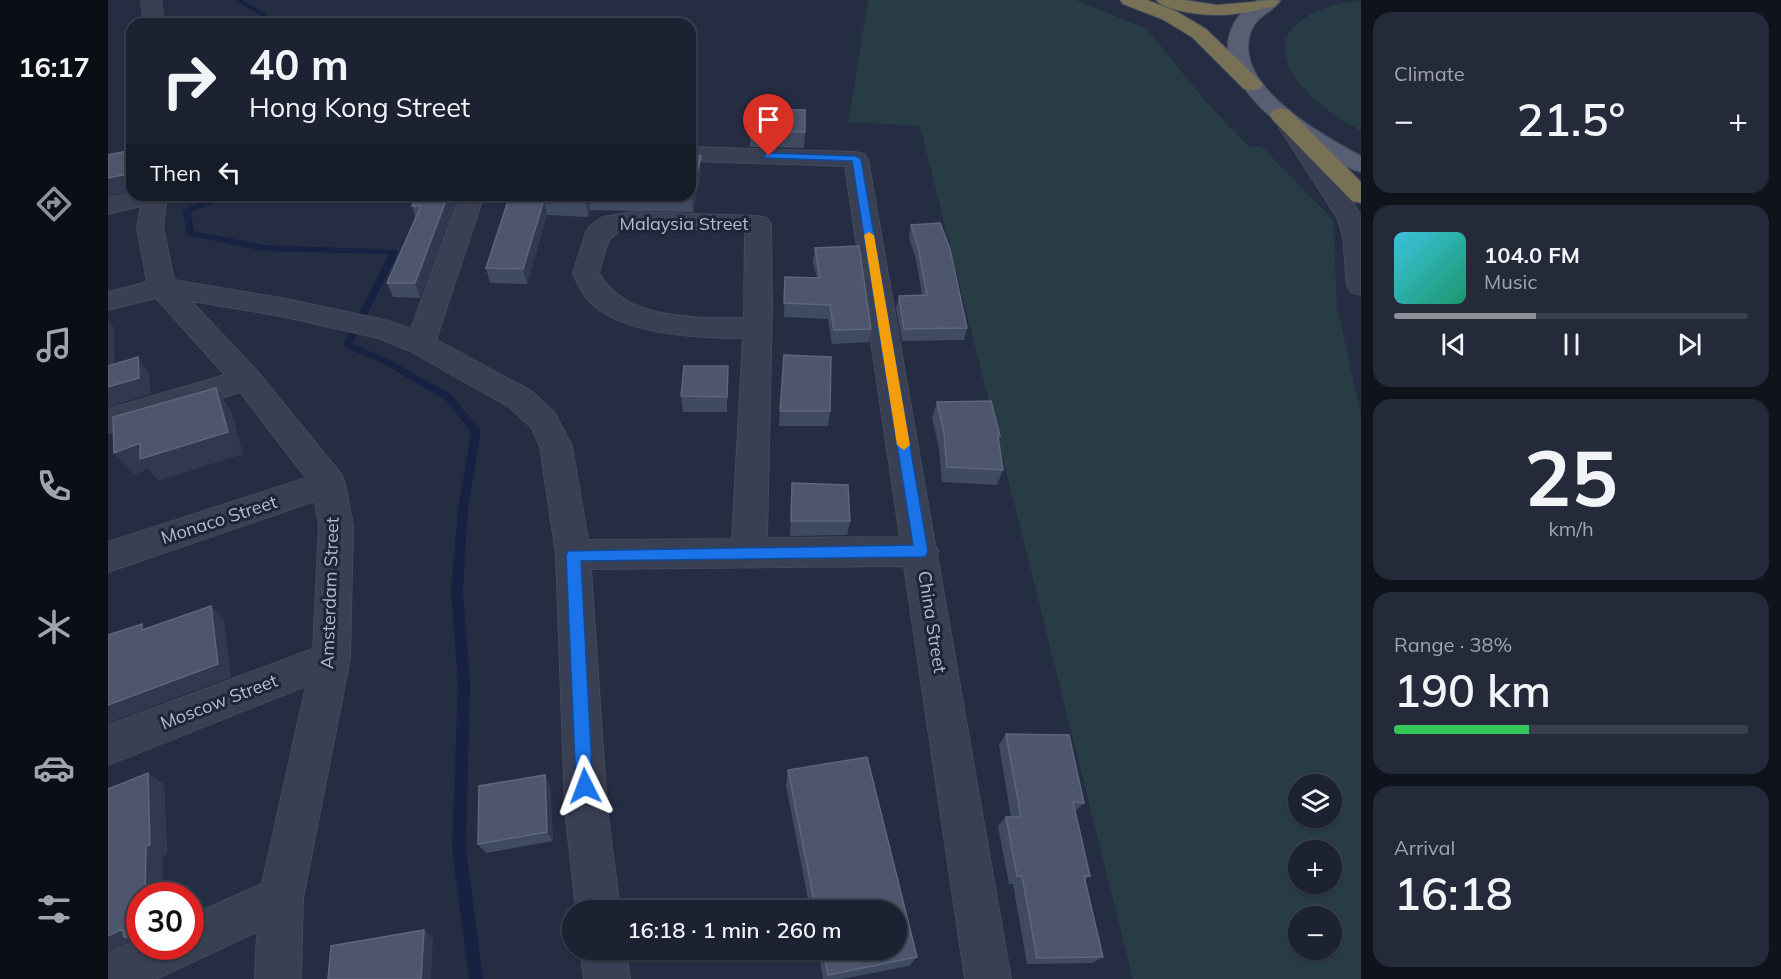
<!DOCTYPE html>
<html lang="en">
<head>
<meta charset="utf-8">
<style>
  :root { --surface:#1c2232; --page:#252a3a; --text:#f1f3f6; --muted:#a0a4ac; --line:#3a3f4d; --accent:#8c9099 }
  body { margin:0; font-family:Mulish,sans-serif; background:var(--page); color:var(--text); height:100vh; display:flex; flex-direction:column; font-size:22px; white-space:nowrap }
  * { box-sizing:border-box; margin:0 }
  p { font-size:20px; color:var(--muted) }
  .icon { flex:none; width:33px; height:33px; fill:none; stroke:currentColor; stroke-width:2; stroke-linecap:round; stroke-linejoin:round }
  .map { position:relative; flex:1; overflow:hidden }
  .details { display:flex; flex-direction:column; gap:12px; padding:12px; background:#0f131c; width:420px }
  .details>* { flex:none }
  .banner { position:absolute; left:18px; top:18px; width:570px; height:183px; border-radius:18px; box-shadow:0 2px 4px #0004,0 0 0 2px var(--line); background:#1c2232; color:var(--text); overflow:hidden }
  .fabs { position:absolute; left:1180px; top:774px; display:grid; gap:12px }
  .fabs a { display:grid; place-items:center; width:54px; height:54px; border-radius:50%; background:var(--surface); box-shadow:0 2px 4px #0004,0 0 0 2px var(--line); font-size:30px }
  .speed { position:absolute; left:18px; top:882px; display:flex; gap:12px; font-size:30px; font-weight:700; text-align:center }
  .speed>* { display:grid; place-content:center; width:78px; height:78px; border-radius:50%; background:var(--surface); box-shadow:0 2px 4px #0004,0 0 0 2px var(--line); line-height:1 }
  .speed .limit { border:9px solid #d22; background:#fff; color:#111 }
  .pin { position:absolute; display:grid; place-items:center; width:51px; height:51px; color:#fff; margin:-62px -26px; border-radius:50% 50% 50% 0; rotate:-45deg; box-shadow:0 0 6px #0007 }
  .pin .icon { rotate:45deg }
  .me { position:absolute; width:66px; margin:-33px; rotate:357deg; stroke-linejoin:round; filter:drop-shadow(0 0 4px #0008) }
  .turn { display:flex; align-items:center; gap:21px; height:126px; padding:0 24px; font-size:27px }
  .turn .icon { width:78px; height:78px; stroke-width:2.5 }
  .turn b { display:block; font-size:42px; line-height:51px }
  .then { display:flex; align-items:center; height:57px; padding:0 24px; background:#0003; gap:12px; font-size:22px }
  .big { font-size:45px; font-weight:600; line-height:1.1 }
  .details .widget { flex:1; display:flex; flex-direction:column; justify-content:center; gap:9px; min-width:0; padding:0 21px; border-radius:18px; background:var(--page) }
  .details .dial { align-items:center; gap:0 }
  .dial b { font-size:78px; line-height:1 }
  .song { display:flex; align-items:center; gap:18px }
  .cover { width:72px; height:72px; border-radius:9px; background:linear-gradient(135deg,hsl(190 70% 55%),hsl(160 70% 35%)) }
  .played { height:6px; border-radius:3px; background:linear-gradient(90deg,var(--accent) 40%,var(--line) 40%) }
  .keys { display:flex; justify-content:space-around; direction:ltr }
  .heat { display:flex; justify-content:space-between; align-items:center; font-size:33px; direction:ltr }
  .charge { height:9px; border-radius:4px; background:linear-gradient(90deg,#34c759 38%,var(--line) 0) }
  .trip { position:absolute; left:454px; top:900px; width:345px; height:60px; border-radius:30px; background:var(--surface); box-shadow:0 2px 4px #0004,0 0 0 2px var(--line); font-weight:600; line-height:60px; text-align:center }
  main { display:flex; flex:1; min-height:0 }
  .dock { display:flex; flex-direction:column; width:108px; justify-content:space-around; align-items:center; background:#0b0e14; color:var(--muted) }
  .dock .icon { width:42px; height:42px }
  .dock .current { color:var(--accent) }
  .dock b { font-size:27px; color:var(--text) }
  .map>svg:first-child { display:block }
  .green { fill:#273c44; fill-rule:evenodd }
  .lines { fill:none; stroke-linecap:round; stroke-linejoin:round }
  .stream { fill:#172242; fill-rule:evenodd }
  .minor-casing { stroke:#43495c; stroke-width:2 }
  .major-casing { stroke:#43495c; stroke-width:2 }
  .highway-casing { stroke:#41485a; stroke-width:2 }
  .minor { fill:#3a4053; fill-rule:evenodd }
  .major { fill:#585f73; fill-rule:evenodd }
  .highway { fill:#797156; fill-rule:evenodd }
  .wall { fill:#404a61 }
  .shaded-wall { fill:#303950 }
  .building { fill:#4d566d; stroke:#5d667c; stroke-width:1.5 }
  .route { fill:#1a73e8; stroke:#114b97; stroke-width:1.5 }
  .slow { fill:#f59e0b }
  .labels { text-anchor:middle; stroke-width:6; stroke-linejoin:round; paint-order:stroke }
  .street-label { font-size:18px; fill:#b7bccd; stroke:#1e2538 }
</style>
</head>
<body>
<main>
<nav class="dock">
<b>16:17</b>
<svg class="icon current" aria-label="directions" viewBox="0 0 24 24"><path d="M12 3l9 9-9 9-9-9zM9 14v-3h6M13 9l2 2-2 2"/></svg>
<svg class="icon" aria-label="music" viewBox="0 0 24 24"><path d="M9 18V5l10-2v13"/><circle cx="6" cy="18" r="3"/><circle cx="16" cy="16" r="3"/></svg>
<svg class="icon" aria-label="phone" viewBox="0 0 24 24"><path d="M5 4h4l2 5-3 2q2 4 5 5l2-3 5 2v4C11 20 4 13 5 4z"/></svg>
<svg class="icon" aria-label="climate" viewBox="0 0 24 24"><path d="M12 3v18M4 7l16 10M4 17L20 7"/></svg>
<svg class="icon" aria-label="car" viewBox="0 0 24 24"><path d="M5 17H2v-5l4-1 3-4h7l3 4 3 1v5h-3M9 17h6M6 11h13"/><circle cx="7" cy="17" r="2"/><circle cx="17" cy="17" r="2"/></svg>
<svg class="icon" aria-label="filters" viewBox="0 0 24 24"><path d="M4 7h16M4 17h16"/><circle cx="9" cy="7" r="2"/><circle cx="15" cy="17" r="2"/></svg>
</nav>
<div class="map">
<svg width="1253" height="979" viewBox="0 0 1253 979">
  <rect width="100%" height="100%" fill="#252d43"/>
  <g class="green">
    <path d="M760,0H968L1039,29L1099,103L1142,147L1153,146L1225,220L1229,305L1253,416V979H1025L812,126L740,122ZM1191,784H1224V818H1191ZM1191,850H1224V884H1191ZM1191,916H1224V950H1191Z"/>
    <path d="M1253,0V131C1174,89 1131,18 1253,0Z"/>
  </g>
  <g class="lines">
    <g class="stream">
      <polygon points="127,0 134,0 157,13 157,24 151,24 152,15"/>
      <polygon points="114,195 125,195 83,212 86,231 155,245 289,250 290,252 245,344 284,361 343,394 373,431 360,509 355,590 362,684 358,849 375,979 361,979 344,849 350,684 343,590 350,509 363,432 337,400 278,365 237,347 235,345 281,254 155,251 79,235 75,211 76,209"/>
    </g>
    <g class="minor-casing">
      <g id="minor">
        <polygon points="33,0 53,0 56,24 36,24"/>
        <polygon points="1180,117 1188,119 1253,215 1253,295 1243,292 1239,286 1235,237 1230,219 1169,124 1172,119"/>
        <path d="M582,147L748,152L756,154L760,159L827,545L830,551L829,554L903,979H857L796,566L483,569L499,809L512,910H468L457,809L448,555L432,446L423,427L401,407L302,351L270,338L173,316L83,301L149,371L233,474L237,483L245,526L242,659L195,898L193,979H147L149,932L48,979H0V953L32,939V946H82V916L154,884L198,686L0,765V725L205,649L211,526L207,501L0,572V542L198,478L132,392L0,433V409L117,375L48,298L0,310V292L39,282L29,227L33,206L0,214V198L24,193V195H59L55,227L66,280L173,298L277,320L303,329L352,195H376L328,340L423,391L446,412L464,446L480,540L624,539L635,338C591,338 513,335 481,301C473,293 469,282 465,273L478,232L482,226L495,217L525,212L650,216L659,218L663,224L664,307L659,538L792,537L737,166L582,161ZM525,228L637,231L636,318C588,318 517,321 491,273C499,248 496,232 525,228Z"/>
        <polygon points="472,950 518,950 522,979 476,979"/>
      </g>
    </g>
    <g class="major-casing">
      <path id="major" d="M1149,0H1173C1165,12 1150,15 1144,29C1120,84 1215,136 1253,156V172C1234,167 1216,155 1200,145C1154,115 1078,49 1149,0Z"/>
    </g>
    <g class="highway-casing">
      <g id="highway">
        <polygon points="1012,0 1039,0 1068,11 1098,29 1155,84 1152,89 1144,90 1136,89 1084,37 1054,19 1015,4"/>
        <path d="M1048,0H1077L1109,5L1168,0L1170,2L1167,6C1133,15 1104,19 1069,10C1062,8 1053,6 1048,0Z"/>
        <polygon points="1173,108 1181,110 1253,182 1253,203 1244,201 1165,120 1162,115 1165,110"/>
      </g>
    </g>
    <use href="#minor" class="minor"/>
    <use href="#major" class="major"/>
    <use href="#highway" class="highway"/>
  </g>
  <g class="wall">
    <polygon points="642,131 697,132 696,148 642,147"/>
    <polygon points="24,150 24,191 0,196 0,155"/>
    <polygon points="593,171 585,212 482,210 480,217 439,215 419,284 382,283 378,268 402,195"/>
    <polygon points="308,195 350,195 312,298 285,297 279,283 308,218 304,206"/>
    <polygon points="803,225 859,328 856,340 794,341 788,308 791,296 814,295 808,260 801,238"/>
    <polygon points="707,248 763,329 761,342 724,344 720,319 676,317 677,277 709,278 705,262"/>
    <polygon points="676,355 722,411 720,426 671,426"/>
    <polygon points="620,366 619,412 575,412 573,396"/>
    <polygon points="829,402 892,436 890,439 895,470 889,485 834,482 831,448 824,418"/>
    <polygon points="684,483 742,521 739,535 682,536"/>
    <polygon points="898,734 976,803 967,811 982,876 977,880 995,957 984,963 919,964 905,884 901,884 890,826 898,817 903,817 891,745"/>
    <polygon points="759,757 809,957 801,966 734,979 715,979 710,950 789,950 789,910 702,910 678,785 680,770"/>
    <polygon points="56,784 59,854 55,855 32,896 32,943 24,940 0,951 0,789"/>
    <polygon points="442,785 445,841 378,853 370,844"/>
  </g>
  <g class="shaded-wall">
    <polygon points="593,156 593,171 585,212 584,196"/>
    <polygon points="14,175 24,191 0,196 0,178"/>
    <polygon points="340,195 350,195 312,298 307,283"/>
    <polygon points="480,195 482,210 480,217 478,202"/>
    <polygon points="436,200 439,215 419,284 415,269"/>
    <polygon points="0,320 6,328 7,383 0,375"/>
    <polygon points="30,357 41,373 43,394 0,407 0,387"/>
    <polygon points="108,388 123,410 135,454 51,481 40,469 26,475 6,453"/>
    <polygon points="103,606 116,619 123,677 0,723 0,705"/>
    <polygon points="40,773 56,784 59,854 55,855 55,896 37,896"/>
    <polygon points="437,775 442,785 445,841 439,832"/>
    <polygon points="12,930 30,936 16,937 24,940 0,951 0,936"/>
    <polygon points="316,930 325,937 323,979 313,979"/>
  </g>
  <g class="building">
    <polygon points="644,109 697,110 697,132 642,131"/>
    <polygon points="24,150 23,177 14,175 0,178 0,155"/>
    <polygon points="582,156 593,156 584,196 480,195 582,195"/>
    <polygon points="308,195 340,195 307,283 279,283 313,206 304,206"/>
    <polygon points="402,195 480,195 478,202 436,200 415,269 378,268"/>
    <polygon points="832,223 842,249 859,328 796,329 791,296 819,295 810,247 803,225"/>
    <polygon points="751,246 763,329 726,330 722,305 676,303 677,277 712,278 707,248"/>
    <polygon points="676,355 723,357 722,411 672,411"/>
    <polygon points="30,357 31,378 0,387 0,366"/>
    <polygon points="576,366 620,366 619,397 573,396"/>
    <polygon points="108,388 120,432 32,459 32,443 6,453 5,417"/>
    <polygon points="883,401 892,436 890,436 895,470 839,467 836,433 829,402"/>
    <polygon points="684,483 740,485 742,521 683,521"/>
    <polygon points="103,606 110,664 0,705 0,635 34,624 34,630"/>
    <polygon points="898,734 961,735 976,803 965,802 982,876 976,876 995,957 929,958 914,876 909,876 898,817 913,817"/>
    <polygon points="759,757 809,957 720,975 715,950 789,950 789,910 708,910 680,770"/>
    <polygon points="40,773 42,845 38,846 37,896 32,896 32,936 16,937 15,931 12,930 0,936 0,789"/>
    <polygon points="437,775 439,832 370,844 371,786"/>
    <polygon points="316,930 313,979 220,979 223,946"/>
  </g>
  <polygon class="route" points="661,153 748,156 753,159 820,551 818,556 813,557 473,561 485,786 483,792 477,794 471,792 468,786 458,555 460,551 805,545 744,161 657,158 657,154"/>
  <polygon class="slow" points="761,232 766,235 802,445 796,450 789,445 756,235"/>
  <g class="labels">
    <g class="street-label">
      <text x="576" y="230">Malaysia Street</text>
      <text transform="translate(111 520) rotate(-18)" y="6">Monaco Street</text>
      <text transform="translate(222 593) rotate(-88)" y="6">Amsterdam Street</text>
      <text transform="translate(824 622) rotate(81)" y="6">China Street</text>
      <text transform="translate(111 702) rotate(-21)" y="6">Moscow Street</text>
    </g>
  </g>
</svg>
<div class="fabs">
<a><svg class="icon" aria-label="layers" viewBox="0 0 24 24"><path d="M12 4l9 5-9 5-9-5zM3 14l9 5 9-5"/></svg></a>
<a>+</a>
<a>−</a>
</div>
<div class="speed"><div class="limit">30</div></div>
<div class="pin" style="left:661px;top:156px;background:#d93025"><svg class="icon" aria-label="arrive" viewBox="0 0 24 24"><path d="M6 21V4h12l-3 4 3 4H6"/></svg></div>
<svg class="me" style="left:477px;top:786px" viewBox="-20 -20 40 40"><path d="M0-17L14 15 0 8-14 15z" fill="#1a73e8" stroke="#fff" stroke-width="4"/></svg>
<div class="trip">16:18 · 1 min · 260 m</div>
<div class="banner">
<div class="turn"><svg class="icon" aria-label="right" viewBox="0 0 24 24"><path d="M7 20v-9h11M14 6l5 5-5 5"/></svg><div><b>40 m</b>Hong Kong Street</div></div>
<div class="then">Then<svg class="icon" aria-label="left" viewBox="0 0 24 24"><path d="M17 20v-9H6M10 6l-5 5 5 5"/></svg></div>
</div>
</div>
<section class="details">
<div class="widget"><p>Climate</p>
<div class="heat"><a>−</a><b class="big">21.5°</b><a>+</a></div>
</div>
<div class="widget">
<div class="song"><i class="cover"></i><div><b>104.0 FM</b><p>Music</p></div></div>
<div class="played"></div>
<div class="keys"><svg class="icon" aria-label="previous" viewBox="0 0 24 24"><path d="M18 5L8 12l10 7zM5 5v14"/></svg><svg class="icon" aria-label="pause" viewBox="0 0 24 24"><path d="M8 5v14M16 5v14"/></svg><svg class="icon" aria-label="next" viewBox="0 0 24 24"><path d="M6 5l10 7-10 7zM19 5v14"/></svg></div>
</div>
<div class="widget dial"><b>25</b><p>km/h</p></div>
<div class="widget"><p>Range · 38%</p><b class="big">190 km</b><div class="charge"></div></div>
<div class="widget"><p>Arrival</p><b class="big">16:18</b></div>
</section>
</main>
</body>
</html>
